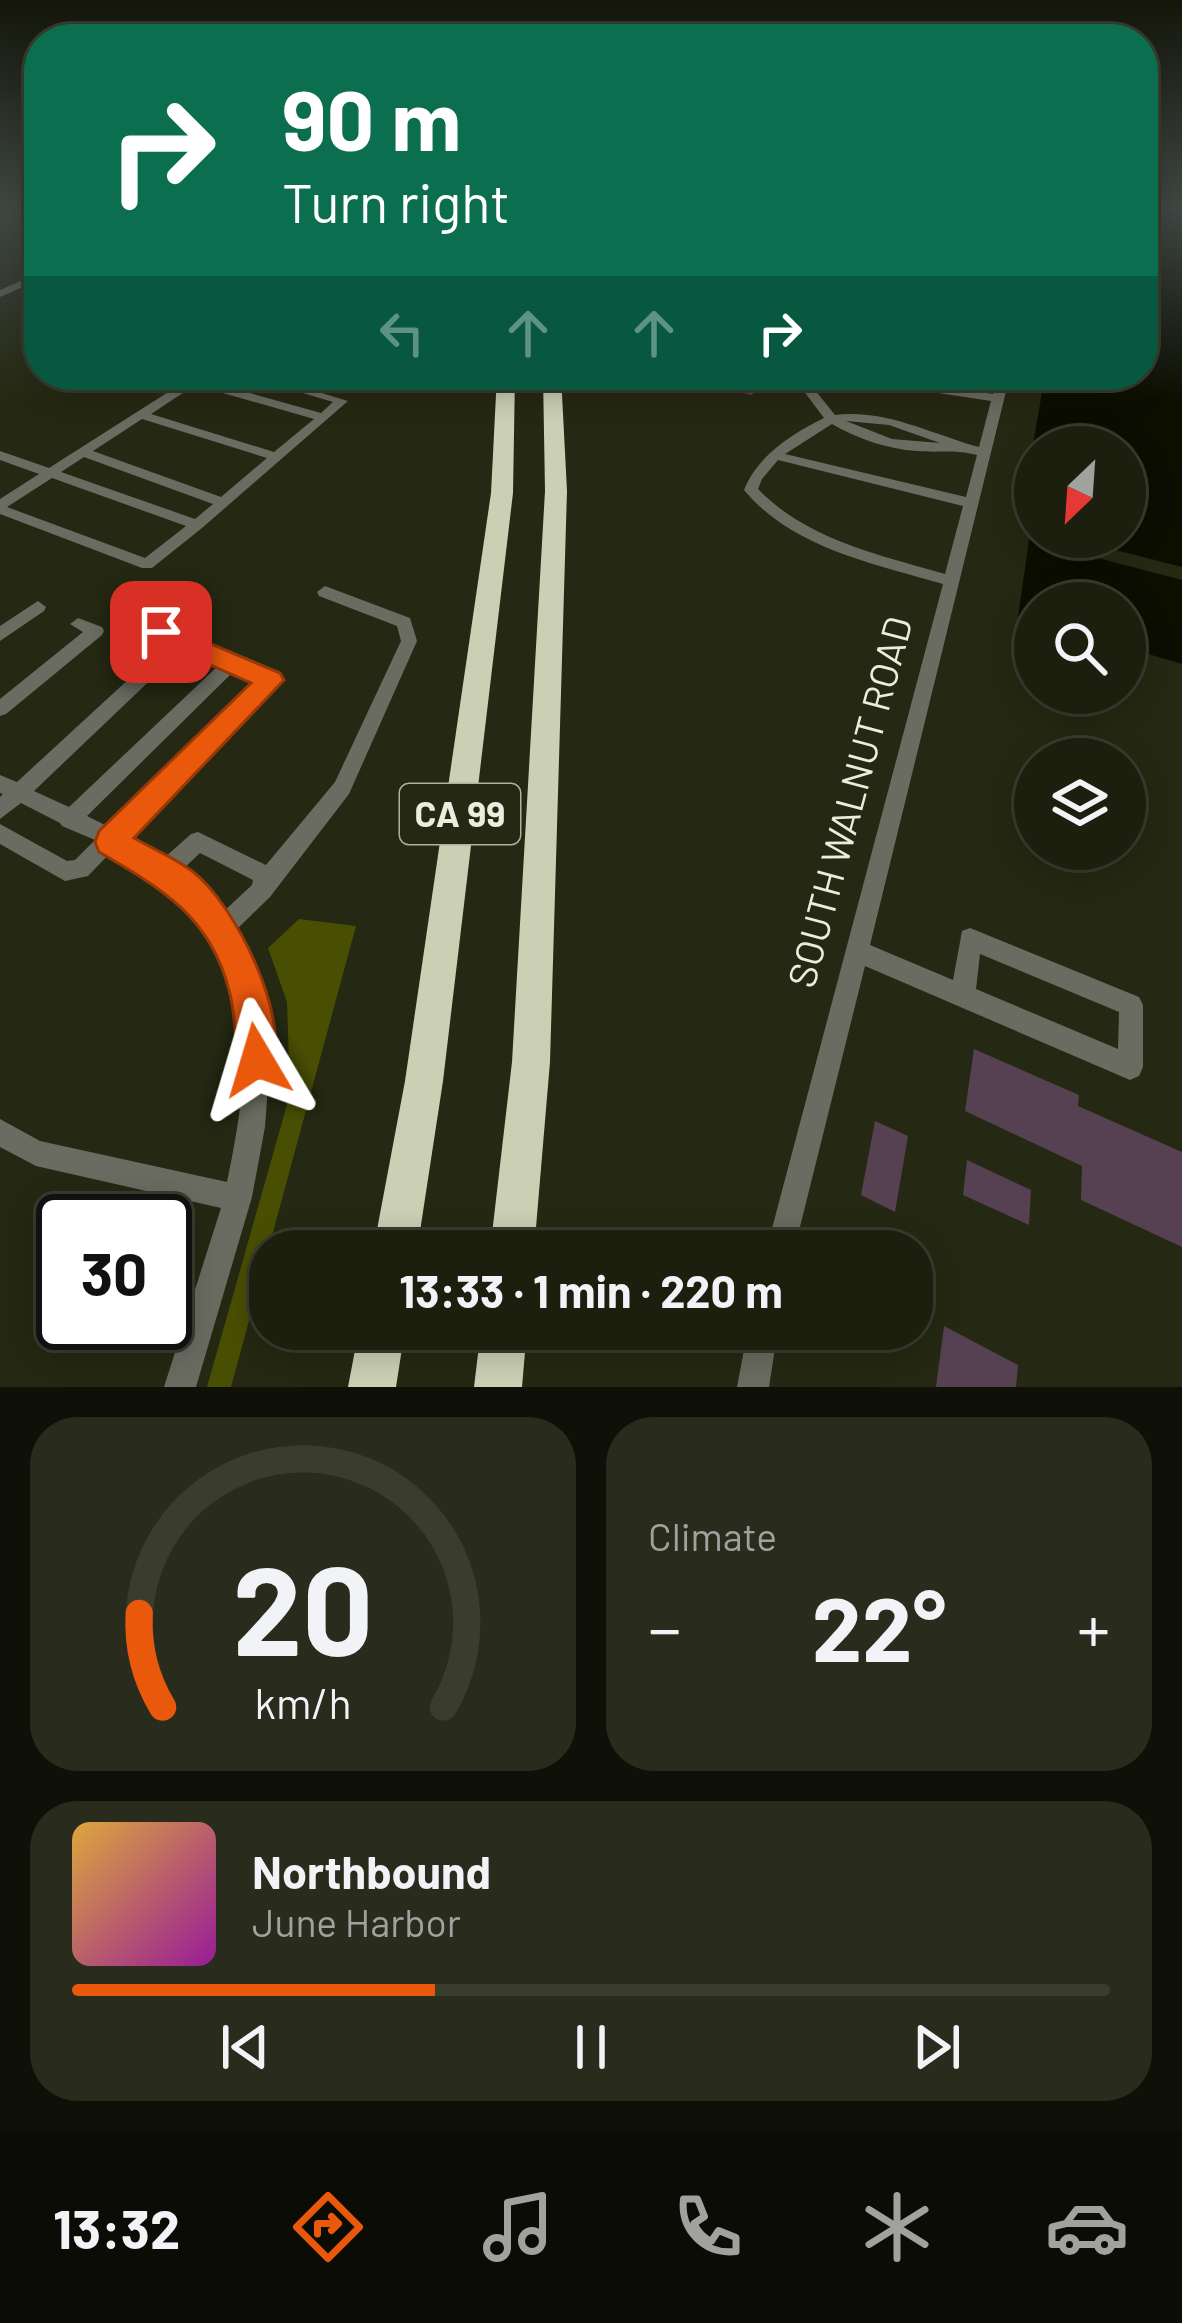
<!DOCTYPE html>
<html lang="en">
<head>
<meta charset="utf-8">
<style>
  :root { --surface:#1c1e0e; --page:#292b1c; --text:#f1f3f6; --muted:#a0a29e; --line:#3a3c2e; --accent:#ea580c }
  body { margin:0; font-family:Barlow,sans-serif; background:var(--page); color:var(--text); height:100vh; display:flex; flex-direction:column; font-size:45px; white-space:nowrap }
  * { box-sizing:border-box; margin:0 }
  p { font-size:39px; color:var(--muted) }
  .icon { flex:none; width:66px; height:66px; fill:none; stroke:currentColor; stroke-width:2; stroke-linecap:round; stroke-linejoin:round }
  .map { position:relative; height:1387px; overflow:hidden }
  .drawer { display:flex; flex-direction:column; gap:30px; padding:30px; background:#0f1008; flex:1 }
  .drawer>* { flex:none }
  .guide { position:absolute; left:24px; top:24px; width:1134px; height:366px; border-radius:48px; box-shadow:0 6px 30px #0003,0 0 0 3px var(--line); background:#0b6e4f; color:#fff; overflow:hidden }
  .needle { width:78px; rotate:205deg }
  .fabs { position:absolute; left:1014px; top:426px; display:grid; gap:24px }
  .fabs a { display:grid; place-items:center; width:132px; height:132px; border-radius:50%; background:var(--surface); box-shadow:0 6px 30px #0003,0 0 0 3px var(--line); font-size:60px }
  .speed { position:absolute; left:36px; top:1194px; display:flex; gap:24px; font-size:60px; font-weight:700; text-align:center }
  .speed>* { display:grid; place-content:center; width:156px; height:156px; border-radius:50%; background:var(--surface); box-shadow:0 6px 30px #0003,0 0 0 3px var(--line); line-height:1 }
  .speed .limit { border:6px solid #111; border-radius:18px; background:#fff; color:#111 }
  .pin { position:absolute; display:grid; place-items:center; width:102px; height:102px; color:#fff; margin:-51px; border-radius:24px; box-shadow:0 6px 18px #0006 }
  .me { position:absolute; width:132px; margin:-66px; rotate:353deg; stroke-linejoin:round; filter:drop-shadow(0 0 9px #0008) }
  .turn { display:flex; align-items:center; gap:42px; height:252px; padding:0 60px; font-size:54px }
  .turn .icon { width:156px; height:156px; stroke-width:2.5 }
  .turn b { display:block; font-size:84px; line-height:102px }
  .lanes { display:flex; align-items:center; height:114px; padding:0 60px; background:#0003; justify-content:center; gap:60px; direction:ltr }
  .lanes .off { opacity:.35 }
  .big { font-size:90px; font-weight:700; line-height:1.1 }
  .drawer .card { flex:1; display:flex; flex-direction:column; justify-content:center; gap:18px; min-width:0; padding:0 42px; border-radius:48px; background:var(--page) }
  .drawer .dial { align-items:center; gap:0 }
  .dial svg { height:312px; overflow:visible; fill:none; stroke:var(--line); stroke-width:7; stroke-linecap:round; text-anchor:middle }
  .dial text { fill:var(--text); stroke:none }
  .song { display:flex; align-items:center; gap:36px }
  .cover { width:144px; height:144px; border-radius:18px; background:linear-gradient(135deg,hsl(40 70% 55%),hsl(300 70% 35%)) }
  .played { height:12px; border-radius:6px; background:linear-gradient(90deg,var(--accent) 35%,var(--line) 35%) }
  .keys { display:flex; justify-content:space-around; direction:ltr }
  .heat { display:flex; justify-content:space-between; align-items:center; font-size:66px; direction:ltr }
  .drawer .tiles { flex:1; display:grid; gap:30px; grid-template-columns:1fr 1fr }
  .card:last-child { grid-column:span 2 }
  .trip { position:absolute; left:249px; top:1230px; width:684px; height:120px; border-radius:48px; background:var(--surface); box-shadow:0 6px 30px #0003,0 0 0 3px var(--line); font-weight:700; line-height:120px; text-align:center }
  .dock { display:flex; height:192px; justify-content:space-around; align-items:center; background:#0b0c06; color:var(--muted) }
  .dock .icon { width:84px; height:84px }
  .dock .selected { color:var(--accent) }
  .dock b { font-size:54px; color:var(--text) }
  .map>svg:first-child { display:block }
  .green { fill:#494f02 }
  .water { fill:#0c0e00 }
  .building { fill:#554151 }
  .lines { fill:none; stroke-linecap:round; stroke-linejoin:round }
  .minor { fill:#6a6c61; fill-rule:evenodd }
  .highway { fill:#cbcfb4; fill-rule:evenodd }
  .route { fill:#ea580c; stroke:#983908; stroke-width:3 }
  .labels { text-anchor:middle; stroke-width:12; stroke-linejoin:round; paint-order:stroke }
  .shield { fill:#252812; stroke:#afb2a2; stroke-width:3 }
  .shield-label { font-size:36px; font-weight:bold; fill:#eaeddf }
  .street-label { font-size:39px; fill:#eaeddf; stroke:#252812 }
</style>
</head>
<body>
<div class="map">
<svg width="1182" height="1387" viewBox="0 0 1182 1387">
  <rect width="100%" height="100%" fill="#252812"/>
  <polygon class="green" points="299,919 356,926 231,1387 207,1387 290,1094 287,1002 268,948"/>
  <g class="water">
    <polygon points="1143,208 1182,208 1182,567 1065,537 1125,537 1125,447 1035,447 1035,529 1019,525 1045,375 1143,375"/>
    <polygon points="1029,540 1182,580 1182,664 1125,647 1125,603 1035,603 1035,621 1018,617"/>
  </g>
  <g class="building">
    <polygon points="691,375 764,375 752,395 690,381"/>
    <polygon points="974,1049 1079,1095 1078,1106 1182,1152 1182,1247 1081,1200 1082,1166 965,1111"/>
    <polygon points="875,1121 908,1136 895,1212 861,1195"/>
    <polygon points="967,1160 1031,1190 1029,1225 963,1195"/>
    <polygon points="944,1326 1018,1365 1016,1387 936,1387"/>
  </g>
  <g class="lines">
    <g class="minor">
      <polygon points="39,273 39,280 0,297 0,290"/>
      <path d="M195,375H209L203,380L321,413L333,402L243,375H262L348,401L202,528L152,568H142L0,514V499L39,474L0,460V451L49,468ZM195,385L314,419L274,452L151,414ZM142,419L267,458L221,497L93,451ZM84,457L213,504L195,519L61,472ZM52,478L186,526L145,558L7,507Z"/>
      <path d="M814,375H828L815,385V390L835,415C887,409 930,434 979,447L991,401L847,379L841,375H870L993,394L998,375H1010L870,945L953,980L962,931L970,928L1139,997L1143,1005V1067L1139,1076L1130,1080L865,966L794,1251H766L943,584C874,564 792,548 744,490C758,455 792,434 824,418L803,390L805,381ZM846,421L889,425L940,443L892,439ZM832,424C858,439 887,449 917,451C941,453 953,449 977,455L966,497L785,454ZM778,460L963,506L945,574C880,555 807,540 758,489L762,479ZM980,954L1119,1012L1118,1049L976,989Z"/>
      <path d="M325,586L410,618L417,641L349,794L270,897L237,929L262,993L270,1058L265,1127L252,1197L196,1387H164L221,1208L36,1166L0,1147V1119L40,1141L227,1182C249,1078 263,968 175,890C157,874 135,862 113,850L88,876L65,881L0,844V824L67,861L75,860L95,840L62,826L60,823L21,803L0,819V797L3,794L0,793V775L17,782L169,642L155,636L153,632L161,626L167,628L277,675L280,680L127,836L164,858L191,834L198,832L266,865L335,782L401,641L397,626L319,596L317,592ZM183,649L219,665L69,807L34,791ZM234,671L258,682L109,827L87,816ZM200,853L253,880L252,885L223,912L182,870Z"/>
      <polygon points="38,601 46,607 44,611 0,641 0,626"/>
      <polygon points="78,618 102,627 104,631 102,635 6,714 0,716 0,699 83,632 70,624"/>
      <polygon points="748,1329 778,1329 769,1387 737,1387"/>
    </g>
    <g class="highway">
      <polygon points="497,375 515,375 513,493 443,1081 417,1251 373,1251 405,1081 491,493"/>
      <polygon points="543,375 561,375 567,491 550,1062 534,1251 490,1251 512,1062 545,491"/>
      <polygon points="359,1329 405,1329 396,1387 348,1387"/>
      <polygon points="481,1329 527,1329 522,1387 474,1387"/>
    </g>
  </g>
  <linearGradient id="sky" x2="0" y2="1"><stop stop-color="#14160a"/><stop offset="0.52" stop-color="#404844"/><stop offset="1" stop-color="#404844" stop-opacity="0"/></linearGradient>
  <rect width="1182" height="402" fill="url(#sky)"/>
  <path class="route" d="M161,623L280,673L284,680L134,838C153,849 175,858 192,871C235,903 293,1021 271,1073L257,1079L244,1073C233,1047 237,1018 229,990C210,916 161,888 99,852L95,842L99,831L251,683L152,639L148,632Z"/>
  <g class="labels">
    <rect class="shield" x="400" y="784" width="120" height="60" rx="9"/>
    <g class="shield-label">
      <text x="460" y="827">CA 99</text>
    </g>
    <g class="street-label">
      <text transform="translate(850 802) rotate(-75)" y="14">SOUTH WALNUT ROAD</text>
    </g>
  </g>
</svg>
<div class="fabs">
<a><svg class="needle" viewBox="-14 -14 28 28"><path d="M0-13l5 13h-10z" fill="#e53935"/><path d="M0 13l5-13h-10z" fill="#a0a29e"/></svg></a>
<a><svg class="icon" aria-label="search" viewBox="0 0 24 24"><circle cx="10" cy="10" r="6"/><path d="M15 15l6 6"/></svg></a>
<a><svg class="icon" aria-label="layers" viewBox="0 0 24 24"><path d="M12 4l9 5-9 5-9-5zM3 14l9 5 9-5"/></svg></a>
</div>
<div class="speed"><div class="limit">30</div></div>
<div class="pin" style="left:161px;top:632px;background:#d93025"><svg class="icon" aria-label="arrive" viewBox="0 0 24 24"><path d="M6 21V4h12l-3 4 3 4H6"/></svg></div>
<svg class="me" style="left:257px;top:1060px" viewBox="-20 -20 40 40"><path d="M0-17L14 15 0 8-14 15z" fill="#ea580c" stroke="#fff" stroke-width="4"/></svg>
<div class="trip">13:33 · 1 min · 220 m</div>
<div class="guide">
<div class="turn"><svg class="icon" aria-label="right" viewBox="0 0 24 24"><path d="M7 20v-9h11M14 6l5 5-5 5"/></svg><div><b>90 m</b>Turn right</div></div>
<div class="lanes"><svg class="icon off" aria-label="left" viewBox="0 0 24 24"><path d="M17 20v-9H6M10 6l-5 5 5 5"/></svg><svg class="icon off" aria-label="ahead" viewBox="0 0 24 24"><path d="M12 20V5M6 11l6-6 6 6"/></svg><svg class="icon off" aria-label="ahead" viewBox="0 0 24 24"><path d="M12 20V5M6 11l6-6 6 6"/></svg><svg class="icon" aria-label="right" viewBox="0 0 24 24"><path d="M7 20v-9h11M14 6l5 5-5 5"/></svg></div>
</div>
</div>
<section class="drawer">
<div class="tiles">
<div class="card dial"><svg viewBox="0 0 100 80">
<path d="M14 69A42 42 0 1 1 86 69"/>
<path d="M14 69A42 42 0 0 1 8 45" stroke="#ea580c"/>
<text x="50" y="56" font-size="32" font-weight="700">20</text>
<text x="50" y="72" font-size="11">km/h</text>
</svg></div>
<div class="card"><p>Climate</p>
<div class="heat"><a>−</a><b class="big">22°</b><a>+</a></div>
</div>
<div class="card">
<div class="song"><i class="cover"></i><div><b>Northbound</b><p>June Harbor</p></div></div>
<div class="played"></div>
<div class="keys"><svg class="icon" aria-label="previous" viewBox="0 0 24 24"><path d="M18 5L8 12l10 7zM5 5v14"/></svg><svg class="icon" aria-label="pause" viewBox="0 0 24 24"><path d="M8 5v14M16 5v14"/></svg><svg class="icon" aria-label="next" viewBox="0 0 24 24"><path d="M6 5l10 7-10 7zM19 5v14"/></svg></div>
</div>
</div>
</section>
<nav class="dock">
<b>13:32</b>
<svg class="icon selected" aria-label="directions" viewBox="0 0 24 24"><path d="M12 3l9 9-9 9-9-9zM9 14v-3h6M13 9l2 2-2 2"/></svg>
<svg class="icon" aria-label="music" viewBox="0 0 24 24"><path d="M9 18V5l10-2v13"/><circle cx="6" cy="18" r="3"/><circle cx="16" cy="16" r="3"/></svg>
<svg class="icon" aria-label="phone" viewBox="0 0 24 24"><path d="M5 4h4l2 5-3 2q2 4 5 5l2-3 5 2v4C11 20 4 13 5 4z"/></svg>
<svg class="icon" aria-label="climate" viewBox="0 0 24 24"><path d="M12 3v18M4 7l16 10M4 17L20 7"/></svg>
<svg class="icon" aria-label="car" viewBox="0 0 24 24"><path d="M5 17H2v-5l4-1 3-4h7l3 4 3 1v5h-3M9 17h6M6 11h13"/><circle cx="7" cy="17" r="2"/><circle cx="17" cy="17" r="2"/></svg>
</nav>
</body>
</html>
